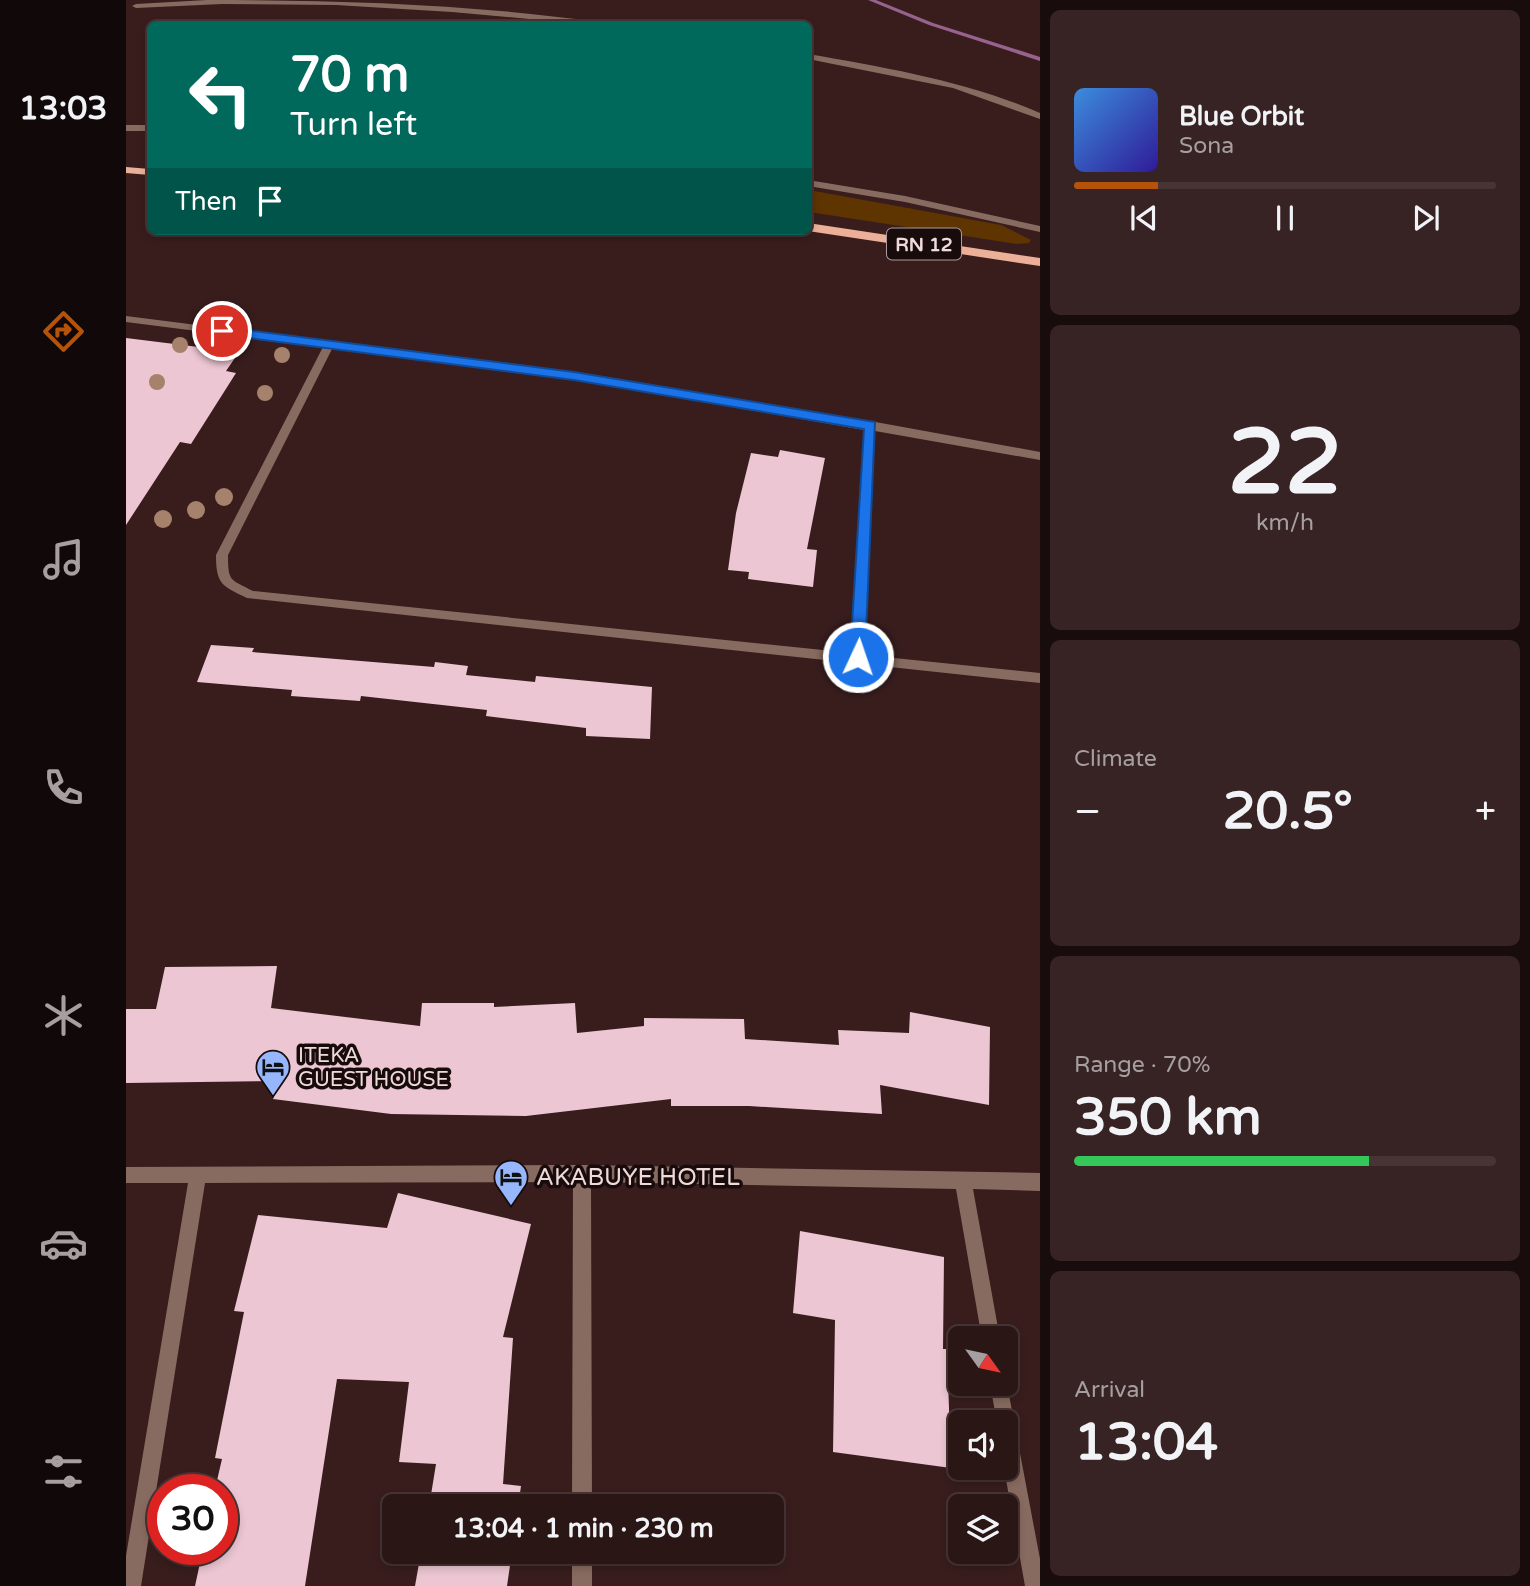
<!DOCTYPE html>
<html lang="en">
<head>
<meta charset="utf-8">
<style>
  :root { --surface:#2b1616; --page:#372323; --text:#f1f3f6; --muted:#a69fa1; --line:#473535; --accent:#b45309 }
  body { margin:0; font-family:"Varela Round",sans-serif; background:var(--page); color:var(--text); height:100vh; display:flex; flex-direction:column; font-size:26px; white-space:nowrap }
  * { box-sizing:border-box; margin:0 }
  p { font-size:23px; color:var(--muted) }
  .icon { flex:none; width:38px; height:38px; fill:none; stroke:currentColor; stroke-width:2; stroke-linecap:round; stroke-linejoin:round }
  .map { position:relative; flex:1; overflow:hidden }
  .details { display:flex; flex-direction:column; gap:10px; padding:10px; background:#180c0c; width:490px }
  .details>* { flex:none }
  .banner { position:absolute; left:21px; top:21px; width:665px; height:214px; border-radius:10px; box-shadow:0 4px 10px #0003,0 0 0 2px var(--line); background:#00695c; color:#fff; overflow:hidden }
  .needle { width:46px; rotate:123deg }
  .buttons { position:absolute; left:822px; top:1326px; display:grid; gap:14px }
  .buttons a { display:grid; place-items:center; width:70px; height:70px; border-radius:10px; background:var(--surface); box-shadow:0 4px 10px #0003,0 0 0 2px var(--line); font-size:35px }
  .speed { position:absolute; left:21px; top:1474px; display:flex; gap:14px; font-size:35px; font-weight:700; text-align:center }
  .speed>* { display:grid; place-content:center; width:91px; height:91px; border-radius:50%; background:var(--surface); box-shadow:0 4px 10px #0003,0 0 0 2px var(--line); line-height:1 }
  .speed .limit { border:10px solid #d22; background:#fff; color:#111 }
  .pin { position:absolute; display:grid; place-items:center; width:60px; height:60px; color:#fff; margin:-30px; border:4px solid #fff; border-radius:50%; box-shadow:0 2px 7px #0007 }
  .me { position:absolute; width:77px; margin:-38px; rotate:3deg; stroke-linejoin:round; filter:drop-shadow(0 0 5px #0008) }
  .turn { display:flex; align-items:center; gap:24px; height:147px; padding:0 28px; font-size:32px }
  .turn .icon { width:91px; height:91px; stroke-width:2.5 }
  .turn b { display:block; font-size:49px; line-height:60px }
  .then { display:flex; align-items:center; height:66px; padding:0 28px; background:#0003; gap:14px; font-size:26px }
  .big { font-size:52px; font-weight:700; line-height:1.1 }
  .details .card { flex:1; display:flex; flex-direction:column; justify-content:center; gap:10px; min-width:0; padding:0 24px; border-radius:10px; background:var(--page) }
  .details .dial { align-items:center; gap:0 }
  .dial b { font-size:91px; line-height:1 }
  .song { display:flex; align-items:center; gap:21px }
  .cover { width:84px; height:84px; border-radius:10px; background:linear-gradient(135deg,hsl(210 70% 55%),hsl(250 70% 35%)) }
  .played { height:7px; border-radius:4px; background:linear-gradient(90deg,var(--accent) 20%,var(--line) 20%) }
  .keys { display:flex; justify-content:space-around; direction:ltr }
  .heat { display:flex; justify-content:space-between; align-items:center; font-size:38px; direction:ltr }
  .charge { height:10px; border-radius:5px; background:linear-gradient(90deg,#34c759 70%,var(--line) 0) }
  .trip { position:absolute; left:256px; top:1494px; width:402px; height:70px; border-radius:10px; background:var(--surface); box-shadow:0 4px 10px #0003,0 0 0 2px var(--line); font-weight:700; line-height:70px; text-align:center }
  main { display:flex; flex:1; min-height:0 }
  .menu { display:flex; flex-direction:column; width:126px; justify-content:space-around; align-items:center; background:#110909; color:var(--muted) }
  .menu .icon { width:49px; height:49px }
  .menu .on { color:var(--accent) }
  .menu b { font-size:32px; color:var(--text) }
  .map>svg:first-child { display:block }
  .green { fill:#5e3400 }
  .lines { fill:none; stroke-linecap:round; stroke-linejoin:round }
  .stream { fill:#97628d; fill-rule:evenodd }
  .building { fill:#ecc6d2 }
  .minor { fill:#886b60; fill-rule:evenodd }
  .primary { fill:#ecb098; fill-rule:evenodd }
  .tree { fill:#a6816b }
  .route { fill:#1a73e8; stroke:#114b97; stroke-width:2 }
  .labels { text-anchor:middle; stroke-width:7; stroke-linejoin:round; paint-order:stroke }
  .shield { fill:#180b0b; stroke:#ae9c9c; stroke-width:2 }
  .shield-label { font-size:19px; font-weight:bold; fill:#efdada }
  .poi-label { font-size:21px; fill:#efdada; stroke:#180b0b; text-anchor:start }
  .near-poi-label { font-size:24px; fill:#efdada; stroke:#180b0b; text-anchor:start }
</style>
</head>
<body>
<main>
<nav class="menu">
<b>13:03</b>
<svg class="icon on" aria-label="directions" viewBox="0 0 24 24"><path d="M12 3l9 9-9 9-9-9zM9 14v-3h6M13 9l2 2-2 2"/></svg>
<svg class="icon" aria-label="music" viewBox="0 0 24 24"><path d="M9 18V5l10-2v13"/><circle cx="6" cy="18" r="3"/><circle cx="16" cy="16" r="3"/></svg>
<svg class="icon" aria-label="phone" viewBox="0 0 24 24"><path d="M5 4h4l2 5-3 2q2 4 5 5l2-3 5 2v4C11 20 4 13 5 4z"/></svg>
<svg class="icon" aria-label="climate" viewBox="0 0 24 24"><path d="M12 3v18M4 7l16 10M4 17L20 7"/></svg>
<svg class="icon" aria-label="car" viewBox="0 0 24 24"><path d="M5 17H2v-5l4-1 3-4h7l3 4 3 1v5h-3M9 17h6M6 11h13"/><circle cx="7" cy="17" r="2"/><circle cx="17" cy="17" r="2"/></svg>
<svg class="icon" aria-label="filters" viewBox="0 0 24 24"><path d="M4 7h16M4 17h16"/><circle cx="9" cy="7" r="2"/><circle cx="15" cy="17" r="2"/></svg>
</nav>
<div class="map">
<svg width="914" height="1586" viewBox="0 0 914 1586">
  <rect width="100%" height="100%" fill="#391d1d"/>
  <polygon class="green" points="683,190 875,225 905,240 903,243 891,244 683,212"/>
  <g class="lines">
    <polygon class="stream" points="742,0 750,0 807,23 914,57 914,61 803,25"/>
  </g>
  <g class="building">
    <polygon points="0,338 113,352 100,371 110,373 65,444 54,442 0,525"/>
    <polygon points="654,450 699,458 681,549 691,550 687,587 622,579 623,572 602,570 610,513 625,453 652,457"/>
    <polygon points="85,645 128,648 126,652 308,667 309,662 342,666 340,675 409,682 410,676 526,687 524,739 460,736 460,728 360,716 361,710 235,696 234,701 165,696 166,690 71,682"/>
    <polygon points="151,966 145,1008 294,1026 296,1003 368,1003 368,1007 449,1003 451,1033 518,1026 518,1018 618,1019 619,1039 713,1045 712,1030 783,1033 784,1012 864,1027 863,1105 754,1085 756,1114 623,1106 545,1106 545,1099 400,1116 265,1114 147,1099 153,1081 0,1083 0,1009 30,1009 39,967"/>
    <polygon points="272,1193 405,1224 377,1337 387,1338 377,1484 395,1486 392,1507 303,1507 310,1464 273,1462 283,1382 211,1379 179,1586 69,1586 77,1549 96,1549 96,1489 89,1489 96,1459 89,1458 118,1312 108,1311 132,1215 261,1228"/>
    <polygon points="674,1231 818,1257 817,1349 821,1349 825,1468 707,1452 709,1320 667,1313"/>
    <polygon points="295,1552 386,1552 381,1586 289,1586"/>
  </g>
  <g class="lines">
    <g class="minor">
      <path d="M81,0C212,0 342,4 472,22L476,24H458L326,12L210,5L96,4L10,8L6,6L10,4Z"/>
      <path d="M682,54C762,68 840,81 914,113V119L827,88L682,59Z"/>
      <rect x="0" y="125" width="24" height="6"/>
      <polygon points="682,180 779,196 914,226 914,232 779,202 682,186"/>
      <path d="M0,316L448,373L740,422L744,421L914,452V460L749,431L739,655L914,673V683L121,598C96,586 90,584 90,555L197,347L0,322ZM206,349L448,379L738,430L726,653L127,591C104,579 102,582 102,555Z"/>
      <polygon points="456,1165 914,1173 914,1191 847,1189 874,1339 856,1339 830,1189 465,1182 466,1507 446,1507 447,1182 79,1183 15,1586 0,1586 0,1556 62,1183 0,1183 0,1167"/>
      <polygon points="880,1379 914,1559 914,1586 899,1586 878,1468 880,1468 880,1423 871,1423 864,1384 880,1384"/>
      <rect x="446" y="1552" width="20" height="34"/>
    </g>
    <g class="primary">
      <polygon points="0,167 24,169 24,175 0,173"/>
      <polygon points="682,223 914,258 914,266 682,231"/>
    </g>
  </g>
  <g class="tree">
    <circle cx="54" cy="345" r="8"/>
    <circle cx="156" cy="355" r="8"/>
    <circle cx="31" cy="382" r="8"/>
    <circle cx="139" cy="393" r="8"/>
    <circle cx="98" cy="497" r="9"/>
    <circle cx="70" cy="510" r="9"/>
    <circle cx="37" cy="519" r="9"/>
  </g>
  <polygon class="route" points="96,327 448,372 749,422 739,657 732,663 724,657 738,429 448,380 92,334 92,328"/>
  <defs>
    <g id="hotel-pin" transform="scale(1.75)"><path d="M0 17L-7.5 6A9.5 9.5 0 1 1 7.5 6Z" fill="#96b6fd" stroke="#180b0b"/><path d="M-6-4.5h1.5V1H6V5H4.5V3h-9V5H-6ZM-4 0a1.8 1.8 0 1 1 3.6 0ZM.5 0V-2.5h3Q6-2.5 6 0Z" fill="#111"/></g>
  </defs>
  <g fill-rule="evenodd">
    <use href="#hotel-pin" x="147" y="1067"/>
    <use href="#hotel-pin" x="385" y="1177"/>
  </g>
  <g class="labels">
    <rect class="shield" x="761" y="228.5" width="74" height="31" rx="5"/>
    <g class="shield-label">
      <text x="798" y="251">RN 12</text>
    </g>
    <g class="poi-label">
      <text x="172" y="1062">ITEKA<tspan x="172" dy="24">GUEST HOUSE</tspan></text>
    </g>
    <g class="near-poi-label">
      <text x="410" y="1185">AKABUYE HOTEL</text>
    </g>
  </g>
</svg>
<div class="buttons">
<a><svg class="needle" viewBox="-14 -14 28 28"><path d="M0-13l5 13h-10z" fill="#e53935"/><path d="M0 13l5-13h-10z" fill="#a69fa1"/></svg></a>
<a><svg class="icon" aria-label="sound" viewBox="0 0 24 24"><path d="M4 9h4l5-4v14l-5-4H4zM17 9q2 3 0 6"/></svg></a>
<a><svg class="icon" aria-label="layers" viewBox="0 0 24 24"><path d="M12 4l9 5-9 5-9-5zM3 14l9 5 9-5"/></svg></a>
</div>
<div class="speed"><div class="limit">30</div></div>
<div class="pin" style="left:96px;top:331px;background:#d93025"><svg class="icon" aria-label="arrive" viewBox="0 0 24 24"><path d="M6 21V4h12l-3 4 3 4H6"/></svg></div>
<svg class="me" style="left:732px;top:657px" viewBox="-20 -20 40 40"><circle r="17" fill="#1a73e8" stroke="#fff" stroke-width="3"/><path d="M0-11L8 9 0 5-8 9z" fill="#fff"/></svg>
<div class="trip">13:04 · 1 min · 230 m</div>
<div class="banner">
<div class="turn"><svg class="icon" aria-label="left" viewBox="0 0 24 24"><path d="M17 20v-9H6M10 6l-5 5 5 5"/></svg><div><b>70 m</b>Turn left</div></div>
<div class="then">Then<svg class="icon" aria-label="arrive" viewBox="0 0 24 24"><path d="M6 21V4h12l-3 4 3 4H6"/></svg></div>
</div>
</div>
<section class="details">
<div class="card">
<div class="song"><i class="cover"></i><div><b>Blue Orbit</b><p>Sona</p></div></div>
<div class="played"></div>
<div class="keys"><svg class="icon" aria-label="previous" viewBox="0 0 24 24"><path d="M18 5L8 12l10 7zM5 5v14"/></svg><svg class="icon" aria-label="pause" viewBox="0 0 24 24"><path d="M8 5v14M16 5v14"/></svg><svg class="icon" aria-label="next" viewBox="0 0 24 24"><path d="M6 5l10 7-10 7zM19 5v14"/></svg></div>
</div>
<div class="card dial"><b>22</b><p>km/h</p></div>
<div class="card"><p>Climate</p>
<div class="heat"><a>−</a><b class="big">20.5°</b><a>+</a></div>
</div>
<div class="card"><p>Range · 70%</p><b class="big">350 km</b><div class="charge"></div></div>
<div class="card"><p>Arrival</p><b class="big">13:04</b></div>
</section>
</main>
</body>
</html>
